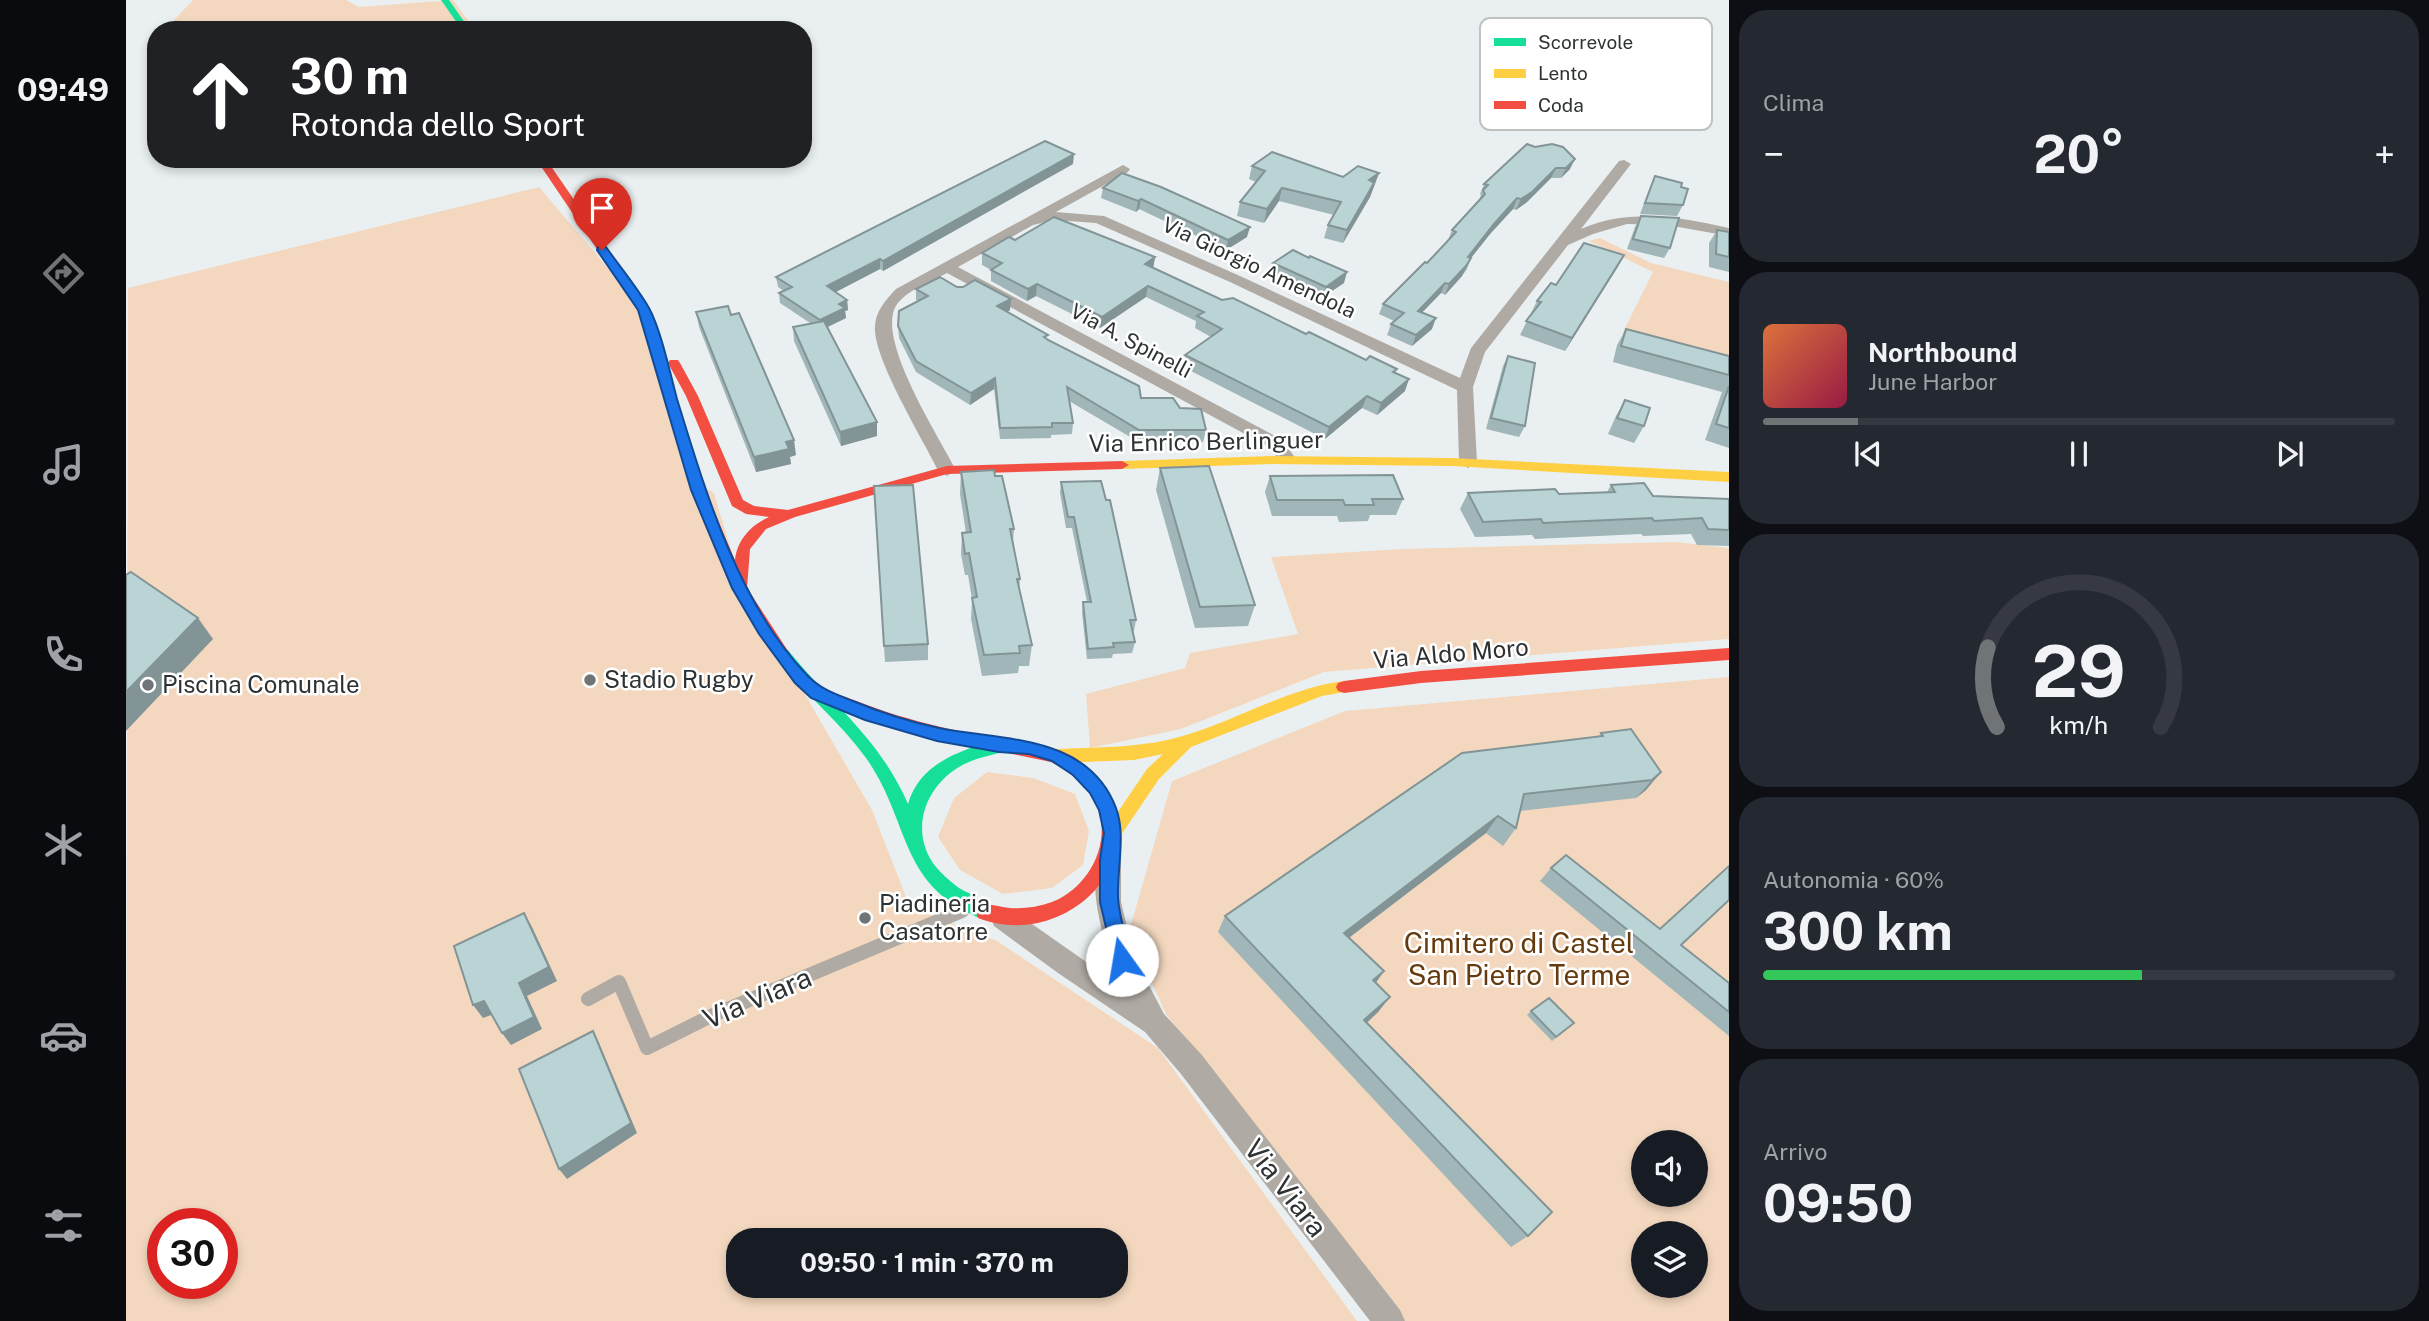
<!DOCTYPE html>
<html lang="it">
<head>
<meta charset="utf-8">
<style>
  :root { --surface:#171b24; --page:#242831; --text:#f1f3f6; --muted:#9ea1a6; --line:#363941; --accent:#707476 }
  body { margin:0; font-family:"Public Sans",sans-serif; background:var(--page); color:var(--text); height:100vh; display:flex; flex-direction:column; font-size:26px; white-space:nowrap }
  * { box-sizing:border-box; margin:0 }
  p { font-size:23px; color:var(--muted) }
  .icon { flex:none; width:38px; height:38px; fill:none; stroke:currentColor; stroke-width:2; stroke-linecap:round; stroke-linejoin:round }
  .map { position:relative; flex:1; overflow:hidden }
  .side { display:flex; flex-direction:column; gap:10px; padding:10px; background:#0d0f14; width:700px }
  .side>* { flex:none }
  .guide { position:absolute; left:21px; top:21px; width:665px; height:147px; border-radius:28px; box-shadow:0 4px 10px #0003; background:#202124; color:#fff; overflow:hidden }
  .controls { position:absolute; left:1505px; top:1130px; display:grid; gap:14px }
  .controls a { display:grid; place-items:center; width:77px; height:77px; border-radius:50%; background:var(--surface); box-shadow:0 4px 10px #0003; font-size:35px }
  .speed { position:absolute; left:21px; top:1208px; display:flex; gap:14px; font-size:35px; font-weight:700; text-align:center }
  .speed>* { display:grid; place-content:center; width:91px; height:91px; border-radius:50%; background:var(--surface); box-shadow:0 4px 10px #0003; line-height:1 }
  .speed .limit { border:10px solid #d22; background:#fff; color:#111 }
  .pin { position:absolute; display:grid; place-items:center; width:60px; height:60px; color:#fff; margin:-72px -30px; border-radius:50% 50% 50% 0; rotate:-45deg; box-shadow:0 0 7px #0007 }
  .pin .icon { rotate:45deg }
  .me { position:absolute; width:77px; margin:-38px; rotate:347deg; stroke-linejoin:round; filter:drop-shadow(0 0 5px #0008) }
  .turn { display:flex; align-items:center; gap:24px; height:147px; padding:0 28px; font-size:32px }
  .turn .icon { width:91px; height:91px; stroke-width:2.5 }
  .turn b { display:block; font-size:49px; line-height:60px }
  .big { font-size:52px; font-weight:700; line-height:1.1 }
  .side .card { flex:1; display:flex; flex-direction:column; justify-content:center; gap:10px; min-width:0; padding:0 24px; border-radius:28px; background:var(--page) }
  .side .dial { align-items:center; gap:0 }
  .dial svg { height:182px; overflow:visible; fill:none; stroke:var(--line); stroke-width:7; stroke-linecap:round; text-anchor:middle }
  .dial text { fill:var(--text); stroke:none }
  .song { display:flex; align-items:center; gap:21px }
  .cover { width:84px; height:84px; border-radius:10px; background:linear-gradient(135deg,hsl(20 70% 55%),hsl(340 70% 35%)) }
  .played { height:7px; border-radius:4px; background:linear-gradient(90deg,var(--accent) 15%,var(--line) 15%) }
  .keys { display:flex; justify-content:space-around; direction:ltr }
  .heat { display:flex; justify-content:space-between; align-items:center; font-size:38px; direction:ltr }
  .charge { height:10px; border-radius:5px; background:linear-gradient(90deg,#34c759 60%,var(--line) 0) }
  .trip { position:absolute; left:600px; top:1228px; width:402px; height:70px; border-radius:28px; background:var(--surface); box-shadow:0 4px 10px #0003; font-weight:700; line-height:70px; text-align:center }
  main { display:flex; flex:1; min-height:0 }
  .dock { display:flex; flex-direction:column; width:126px; justify-content:space-around; align-items:center; background:#090b0e; color:var(--muted) }
  .dock .icon { width:49px; height:49px }
  .dock .current { color:var(--accent) }
  .dock b { font-size:32px; color:var(--text) }
  .map>svg:first-child { display:block }
  .green { fill:#f3d8bf; fill-rule:evenodd }
  .lines { fill:none; stroke-linecap:round; stroke-linejoin:round }
  .lane { stroke:#b0aaa4; stroke-width:14 }
  .street { fill:#b0aaa4; fill-rule:evenodd }
  .fast { fill:#16e098; fill-rule:evenodd }
  .slow { fill:#ffcf43; fill-rule:evenodd }
  .jam { fill:#f24e42; fill-rule:evenodd }
  .wall { fill:#a0b6b8 }
  .shaded-wall { fill:#829496 }
  .building { fill:#bad4d6; stroke:#829496; stroke-width:2 }
  .route { fill:#1a73e8; stroke:#114b97; stroke-width:2 }
  .poi-dot { fill:#707476; stroke:#fff; stroke-width:2.5 }
  .labels { text-anchor:middle; stroke-width:5; stroke-linejoin:round; paint-order:stroke }
  .far-street-label { font-size:21px; fill:#2e3233; stroke:#fff }
  .street-label { font-size:24px; fill:#2e3233; stroke:#fff }
  .poi-label { font-size:24px; fill:#2e3233; stroke:#fff; text-anchor:start }
  .near-park-label { font-size:28px; fill:#663a0d; stroke:#fff }
  .near-street-label { font-size:28px; fill:#2e3233; stroke:#fff }
  .key { fill:#fff; stroke:#c0c2c2; stroke-width:2 }
  .key-label { font-size:19px; fill:#2e3233 }
</style>
</head>
<body>
<main>
<nav class="dock">
<b>09:49</b>
<svg class="icon current" aria-label="directions" viewBox="0 0 24 24"><path d="M12 3l9 9-9 9-9-9zM9 14v-3h6M13 9l2 2-2 2"/></svg>
<svg class="icon" aria-label="music" viewBox="0 0 24 24"><path d="M9 18V5l10-2v13"/><circle cx="6" cy="18" r="3"/><circle cx="16" cy="16" r="3"/></svg>
<svg class="icon" aria-label="phone" viewBox="0 0 24 24"><path d="M5 4h4l2 5-3 2q2 4 5 5l2-3 5 2v4C11 20 4 13 5 4z"/></svg>
<svg class="icon" aria-label="climate" viewBox="0 0 24 24"><path d="M12 3v18M4 7l16 10M4 17L20 7"/></svg>
<svg class="icon" aria-label="car" viewBox="0 0 24 24"><path d="M5 17H2v-5l4-1 3-4h7l3 4 3 1v5h-3M9 17h6M6 11h13"/><circle cx="7" cy="17" r="2"/><circle cx="17" cy="17" r="2"/></svg>
<svg class="icon" aria-label="filters" viewBox="0 0 24 24"><path d="M4 7h16M4 17h16"/><circle cx="9" cy="7" r="2"/><circle cx="15" cy="17" r="2"/></svg>
</nav>
<div class="map">
<svg width="1603" height="1321" viewBox="0 0 1603 1321">
  <rect width="100%" height="100%" fill="#eaf0f1"/>
  <g class="green">
    <polygon points="67,0 220,0 233,7 327,0 349,30 53,30 48,20"/>
    <path d="M413,187L518,310L568,481L588,493L615,584L746,810L784,907L871,941L1032,1048L1231,1321H0L2,288ZM37,1223H96V1283H37ZM612,1241H990V1286H612Z"/>
    <polygon points="1474,238 1525,263 1603,282 1603,366 1496,334 1527,272 1463,241"/>
    <polygon points="1549,542 1603,548 1603,639 1198,672 1055,729 964,748 960,694 1059,668 1064,653 1172,634 1145,557 1276,549"/>
    <path d="M1603,677V1321H1273L1040,1014L1003,932L1046,781L1219,711ZM1517,1143H1570V1195H1517ZM1517,1234H1570V1286H1517Z"/>
    <polygon points="861,772 907,778 949,794 963,831 957,865 926,888 877,894 834,870 812,837 828,798"/>
  </g>
  <g class="lines">
    <polyline class="lane" points="462,999 493,982 521,1048 585,1016 836,911"/>
    <g class="street">
      <path d="M1498,160L1505,164L1455,229C1504,208 1553,217 1603,228V236L1541,225L1501,224L1467,234L1442,245L1359,352L1347,387L1351,462L1342,468L1333,462L1331,390L1104,282L970,223L928,220L907,225L832,267L1155,439L1171,460L1168,464H1156L1143,447L821,273C804,282 775,292 768,310C755,347 812,435 830,470L821,476L812,470C796,438 751,364 749,331C748,313 758,302 770,289L997,165L1004,169L1002,172L930,212L978,216L1114,276L1334,378L1345,348L1493,161Z"/>
      <path d="M983,850L992,854L995,861V902L1008,957L1038,1014L1075,1054L1274,1310L1279,1321H1244L1055,1074L1019,1032L932,973L868,926L865,918L868,910L877,907L886,910L996,987C981,957 959,885 974,854Z"/>
    </g>
    <g class="fast">
      <polygon points="315,0 323,0 344,30 336,30"/>
      <path d="M656,648L662,650C705,704 753,737 782,804C794,762 836,750 873,739L879,741L881,746L879,751C867,755 854,757 843,762C802,779 780,829 810,867C815,873 823,880 829,885C841,895 862,898 868,912L866,918L859,920C771,887 786,823 740,758C714,722 678,693 650,658L648,654Z"/>
    </g>
    <g class="slow">
      <polygon points="1146,456 1326,458 1603,472 1603,482 1326,466 1146,464 996,469 989,465 996,461"/>
      <path d="M1218,681L1224,683L1226,687L1224,691L1196,696L1065,747L1033,779L993,838L987,841L981,838L978,833L981,828L1021,769L1037,754L1008,760L932,763L926,761L924,756L926,751L932,749C975,747 1019,748 1060,735C1113,719 1163,688 1218,681Z"/>
    </g>
    <g class="jam">
      <path d="M410,159H420L524,310L579,490L609,560C611,540 625,525 643,517L620,514L606,506L560,396L542,363L544,360H552L554,363L572,396L617,500L628,506L662,510L821,466L996,461L1003,465L996,469L821,474L669,517L640,529L624,549L621,588L664,654L662,658H650L606,588L565,490L512,310Z"/>
      <polygon points="1603,648 1603,660 1295,683 1218,693 1212,691 1210,687 1212,683 1218,681 1295,671"/>
      <path d="M701,691C728,699 754,711 781,718C810,727 840,732 869,739C898,745 929,742 955,762C1049,834 952,956 852,918L850,912L852,906C862,902 873,907 884,908C898,909 912,907 926,902C968,886 992,830 963,792C953,779 939,769 925,762L781,732L695,701L693,697L695,693Z"/>
    </g>
  </g>
  <g class="wall">
    <polygon points="1401,144 1444,169 1435,178 1425,178 1401,202 1390,210 1387,209 1364,234 1345,258 1341,269 1336,276 1319,295 1315,293 1296,312 1306,329 1286,346 1261,335 1265,324 1268,321 1253,314 1257,304 1301,263 1322,240 1326,230 1353,200 1355,195 1354,194 1358,184"/>
    <polygon points="947,164 757,271 754,269 710,292 721,300 722,310 719,311 720,318 702,327 751,436 715,446 668,341 667,327 684,323 654,303 653,293 658,291 652,287 650,277"/>
    <polygon points="1126,166 1217,177 1253,173 1244,197 1217,243 1198,238 1202,225 1208,215 1153,201 1138,223 1111,216 1114,202 1130,182 1123,179"/>
    <polygon points="996,173 1121,237 1100,250 1013,209 1010,212 975,198 977,188"/>
    <polygon points="1529,176 1555,187 1557,205 1551,216 1514,214 1524,187"/>
    <polygon points="1515,216 1544,248 1538,258 1501,249 1509,227"/>
    <polygon points="1591,230 1603,232 1603,272 1583,267 1583,243"/>
    <polygon points="889,240 1029,257 1027,268 1096,300 1240,360 1271,369 1269,373 1279,391 1251,415 1236,408 1199,439 1057,367 1059,355 1085,337 1069,328 1070,321 1020,297 974,328 910,296 901,301 865,281 865,270 856,265 856,253"/>
    <polygon points="1498,255 1491,268 1439,351 1394,335 1411,301 1430,285"/>
    <polygon points="1183,258 1218,283 1197,297 1144,273 1147,263"/>
    <polygon points="831,287 884,310 881,312 922,340 1015,398 1054,408 1080,430 1077,442 1011,441 943,401 947,423 946,434 925,435 925,438 874,439 868,389 844,405 790,372 773,338 772,326 792,301 790,300 790,289"/>
    <polygon points="570,312 670,455 664,457 665,464 630,472 573,327"/>
    <polygon points="1500,329 1603,356 1603,448 1579,440 1596,392 1487,362 1491,345"/>
    <polygon points="1382,356 1399,426 1393,437 1360,429 1377,366"/>
    <polygon points="1499,400 1518,426 1508,443 1482,434 1490,416"/>
    <polygon points="1034,468 1129,605 1122,626 1069,628 1030,490"/>
    <polygon points="835,472 888,529 887,543 894,579 893,590 906,645 903,666 893,666 892,673 856,676 845,619 846,599 842,575 839,575 835,554 836,533 840,533 834,494"/>
    <polygon points="1144,476 1277,499 1270,515 1244,515 1242,521 1213,522 1211,516 1146,516 1139,492"/>
    <polygon points="935,482 1010,620 1008,631 1006,631 1009,642 1006,653 987,654 986,658 961,659 956,613 957,602 961,602 946,528 940,528 934,493"/>
    <polygon points="1485,485 1527,496 1603,499 1603,546 1571,545 1565,534 1517,536 1515,534 1409,539 1406,535 1349,537 1334,509 1342,493 1433,494 1481,492"/>
    <polygon points="748,486 802,644 802,660 759,662"/>
    <polygon points="1475,733 1535,772 1520,790 1510,798 1394,811 1390,828 1377,846 1360,833 1223,938 1249,983 1264,997 1252,1012 1241,1023 1402,1236 1385,1247 1092,932 1099,916 1472,737"/>
    <polygon points="1425,868 1555,945 1603,983 1603,1036 1414,881"/>
    <polygon points="1405,1011 1448,1023 1426,1041 1401,1015"/>
  </g>
  <g class="shaded-wall">
    <polygon points="948,154 947,164 757,271 757,261"/>
    <polygon points="1449,159 1444,169 1435,178 1440,168"/>
    <polygon points="1430,168 1425,178 1401,202 1390,210 1395,199"/>
    <polygon points="1253,173 1244,197 1217,243 1221,230 1243,180"/>
    <polygon points="1156,188 1153,201 1138,223 1141,209"/>
    <polygon points="1391,198 1387,209 1364,234 1337,268 1342,257 1368,224"/>
    <polygon points="1015,199 1013,209 1010,212 1012,201"/>
    <polygon points="1124,227 1121,237 1100,250 1102,240"/>
    <polygon points="1498,255 1491,268 1439,351 1446,338"/>
    <polygon points="1029,257 1027,269 1019,264"/>
    <polygon points="1345,258 1336,276 1319,295 1323,284"/>
    <polygon points="754,259 754,269 702,296 701,286"/>
    <polygon points="1221,272 1218,283 1197,297 1200,287"/>
    <polygon points="1319,283 1315,293 1288,321 1292,311"/>
    <polygon points="911,284 910,296 901,301 902,289"/>
    <polygon points="1022,286 1020,297 974,328 976,317"/>
    <polygon points="885,299 884,310 871,318 871,306"/>
    <polygon points="721,300 722,310 719,311 720,318 695,330 694,320 713,304"/>
    <polygon points="1310,318 1306,329 1286,346 1290,335"/>
    <polygon points="869,378 868,389 844,405 845,393"/>
    <polygon points="1283,379 1279,391 1251,415 1255,403"/>
    <polygon points="1241,396 1236,408 1199,439 1203,427"/>
    <polygon points="751,422 751,436 715,446 714,432"/>
    <polygon points="668,440 670,455 664,457 665,464 630,472 628,457 660,442"/>
    <polygon points="72,618 87,639 0,731 0,692"/>
    <polygon points="1535,772 1520,790 1510,798 1526,780"/>
    <polygon points="1372,816 1360,833 1208,949 1218,933"/>
    <polygon points="398,913 406,927 431,981 401,996 416,1029 385,1045 376,1033 393,983"/>
    <polygon points="1258,971 1247,987 1247,980"/>
    <polygon points="1264,997 1252,1012 1227,1035 1238,1020"/>
    <polygon points="358,1001 368,1014 357,1018 347,1005"/>
    <polygon points="467,1031 473,1043 511,1133 441,1179 433,1169"/>
  </g>
  <g class="building">
    <polygon points="919,141 948,154 757,261 754,259 701,286 721,300 713,304 719,308 694,320 653,293 666,287 650,277"/>
    <polygon points="1401,144 1409,147 1426,144 1437,147 1449,159 1440,168 1430,168 1406,192 1395,199 1391,198 1368,224 1342,257 1345,258 1340,266 1323,284 1319,283 1292,311 1310,318 1290,335 1265,324 1278,313 1257,304 1299,262 1301,263 1330,232 1326,230 1359,194 1357,190 1362,185 1358,184"/>
    <polygon points="1146,152 1217,177 1232,166 1253,173 1243,180 1248,183 1221,230 1202,225 1215,202 1156,188 1141,209 1114,202 1139,171 1126,166"/>
    <polygon points="996,173 1035,187 1124,227 1102,240 1015,199 1012,201 977,188"/>
    <polygon points="1529,176 1556,183 1555,187 1562,189 1557,205 1519,203"/>
    <polygon points="1515,216 1553,218 1544,248 1507,239"/>
    <polygon points="928,217 1029,257 1019,264 1096,300 1107,298 1180,334 1183,332 1240,360 1244,356 1271,369 1267,372 1283,379 1255,403 1241,396 1203,427 1059,355 1096,329 1071,316 1078,312 1022,286 976,317 911,284 902,289 865,270 876,263 856,253 883,237 889,240"/>
    <polygon points="1591,230 1603,232 1603,257 1590,254"/>
    <polygon points="1458,243 1498,255 1446,338 1400,321 1415,302 1411,301 1425,283 1430,285"/>
    <polygon points="1167,250 1183,258 1184,256 1221,272 1200,287 1147,263"/>
    <polygon points="814,277 831,287 837,287 849,280 885,299 871,306 922,335 918,337 922,340 1013,386 1015,398 1047,398 1054,408 1075,409 1080,430 1013,430 941,387 947,423 926,423 926,427 874,428 869,378 845,393 790,361 772,326 773,311 802,296 790,289"/>
    <polygon points="602,306 605,315 613,313 668,440 660,442 663,449 628,457 570,312"/>
    <polygon points="698,321 751,422 714,432 667,327"/>
    <polygon points="1500,329 1603,356 1603,375 1495,346"/>
    <polygon points="1382,356 1409,363 1399,426 1365,418"/>
    <polygon points="1603,386 1603,428 1590,424"/>
    <polygon points="1499,400 1524,408 1518,426 1491,418"/>
    <polygon points="1083,466 1129,605 1074,607 1034,468"/>
    <polygon points="868,470 869,476 876,476 888,529 884,529 894,579 891,579 906,645 893,646 894,653 858,655 846,598 851,597 843,553 839,554 836,533 845,532 835,472"/>
    <polygon points="1267,475 1277,499 1246,499 1248,505 1219,505 1217,500 1151,500 1144,476"/>
    <polygon points="975,481 980,500 984,500 1010,620 1004,620 1009,642 987,643 988,647 962,649 957,602 965,602 948,517 942,517 935,482"/>
    <polygon points="1518,483 1527,496 1603,499 1603,530 1582,529 1576,518 1528,521 1526,518 1417,523 1415,519 1357,522 1342,493 1429,489 1433,494 1489,492 1485,485"/>
    <polygon points="787,485 802,644 758,646 748,486"/>
    <polygon points="5,572 72,618 0,692 0,575"/>
    <polygon points="1505,729 1535,772 1526,780 1398,794 1390,828 1372,816 1218,933 1258,971 1247,980 1264,997 1238,1020 1426,1212 1402,1236 1099,916 1336,753 1477,736 1475,733"/>
    <polygon points="1440,855 1534,929 1603,866 1603,900 1555,945 1603,983 1603,1012 1425,868"/>
    <polygon points="398,913 423,967 393,983 408,1017 376,1033 358,1001 347,1005 328,946"/>
    <polygon points="1423,998 1448,1023 1430,1037 1405,1011"/>
    <polygon points="467,1031 505,1123 433,1169 393,1069"/>
  </g>
  <path class="route" d="M472,247H480C494,267 511,287 523,308C535,330 544,373 551,399C580,493 612,603 681,675C694,689 709,694 727,701C754,712 784,722 813,728C877,741 962,734 990,808C1000,834 991,869 992,897C993,918 1001,940 1006,960L1003,966L996,969L989,966L974,902V860L978,833L973,810L964,793L947,775L926,761L903,754L873,752L811,741L739,720L685,698L669,683L633,634L606,588L565,490L512,310L471,250Z"/>
  <g class="poi-dot">
    <circle cx="464" cy="680" r="7"/>
    <circle cx="22" cy="685" r="7"/>
    <circle cx="739" cy="918" r="7"/>
  </g>
  <g class="labels">
    <g class="far-street-label">
      <text transform="translate(1133 268) rotate(25)" y="7">Via Giorgio Amendola</text>
      <text transform="translate(1005 341) rotate(28)" y="7">Via A. Spinelli</text>
    </g>
    <g class="street-label">
      <text transform="translate(1080 442) rotate(-1)" y="8">Via Enrico Berlinguer</text>
      <text transform="translate(1325 654) rotate(-5)" y="8">Via Aldo Moro</text>
    </g>
    <g class="poi-label">
      <text x="478" y="688">Stadio Rugby</text>
      <text x="36" y="693">Piscina Comunale</text>
      <text x="753" y="912">Piadineria<tspan x="753" dy="28">Casatorre</tspan></text>
    </g>
    <g class="near-park-label">
      <text x="1393" y="953">Cimitero di Castel<tspan x="1393" dy="32">San Pietro Terme</tspan></text>
    </g>
    <g class="near-street-label">
      <text transform="translate(631 998) rotate(-23)" y="10">Via Viara</text>
      <text transform="translate(1160 1188) rotate(52)" y="10">Via Viara</text>
    </g>
  </g>
  <rect x="1354" y="18" width="232" height="112" rx="10" class="key"/>
  <rect x="1368" y="38" width="32" height="8" fill="#16e098"/>
  <rect x="1368" y="69" width="32" height="9" fill="#ffcf43"/>
  <rect x="1368" y="101" width="32" height="8" fill="#f24e42"/>
  <g class="key-label">
    <text x="1412" y="49">Scorrevole</text>
    <text x="1412" y="80">Lento</text>
    <text x="1412" y="112">Coda</text>
  </g>
</svg>
<div class="controls">
<a><svg class="icon" aria-label="sound" viewBox="0 0 24 24"><path d="M4 9h4l5-4v14l-5-4H4zM17 9q2 3 0 6"/></svg></a>
<a><svg class="icon" aria-label="layers" viewBox="0 0 24 24"><path d="M12 4l9 5-9 5-9-5zM3 14l9 5 9-5"/></svg></a>
</div>
<div class="speed"><div class="limit">30</div></div>
<div class="pin" style="left:476px;top:250px;background:#d93025"><svg class="icon" aria-label="arrive" viewBox="0 0 24 24"><path d="M6 21V4h12l-3 4 3 4H6"/></svg></div>
<svg class="me" style="left:996px;top:960px" viewBox="-20 -20 40 40"><circle r="19" fill="#fff"/><path d="M0-13L10 11 0 6-10 11z" fill="#1a73e8"/></svg>
<div class="trip">09:50 · 1 min · 370 m</div>
<div class="guide">
<div class="turn"><svg class="icon" aria-label="ahead" viewBox="0 0 24 24"><path d="M12 20V5M6 11l6-6 6 6"/></svg><div><b>30 m</b>Rotonda dello Sport</div></div>
</div>
</div>
<section class="side">
<div class="card"><p>Clima</p>
<div class="heat"><a>−</a><b class="big">20°</b><a>+</a></div>
</div>
<div class="card">
<div class="song"><i class="cover"></i><div><b>Northbound</b><p>June Harbor</p></div></div>
<div class="played"></div>
<div class="keys"><svg class="icon" aria-label="previous" viewBox="0 0 24 24"><path d="M18 5L8 12l10 7zM5 5v14"/></svg><svg class="icon" aria-label="pause" viewBox="0 0 24 24"><path d="M8 5v14M16 5v14"/></svg><svg class="icon" aria-label="next" viewBox="0 0 24 24"><path d="M6 5l10 7-10 7zM19 5v14"/></svg></div>
</div>
<div class="card dial"><svg viewBox="0 0 100 80">
<path d="M14 69A42 42 0 1 1 86 69"/>
<path d="M14 69A42 42 0 0 1 10 34" stroke="#707476"/>
<text x="50" y="56" font-size="32" font-weight="700">29</text>
<text x="50" y="72" font-size="11">km/h</text>
</svg></div>
<div class="card"><p>Autonomia · 60%</p><b class="big">300 km</b><div class="charge"></div></div>
<div class="card"><p>Arrivo</p><b class="big">09:50</b></div>
</section>
</main>
</body>
</html>
